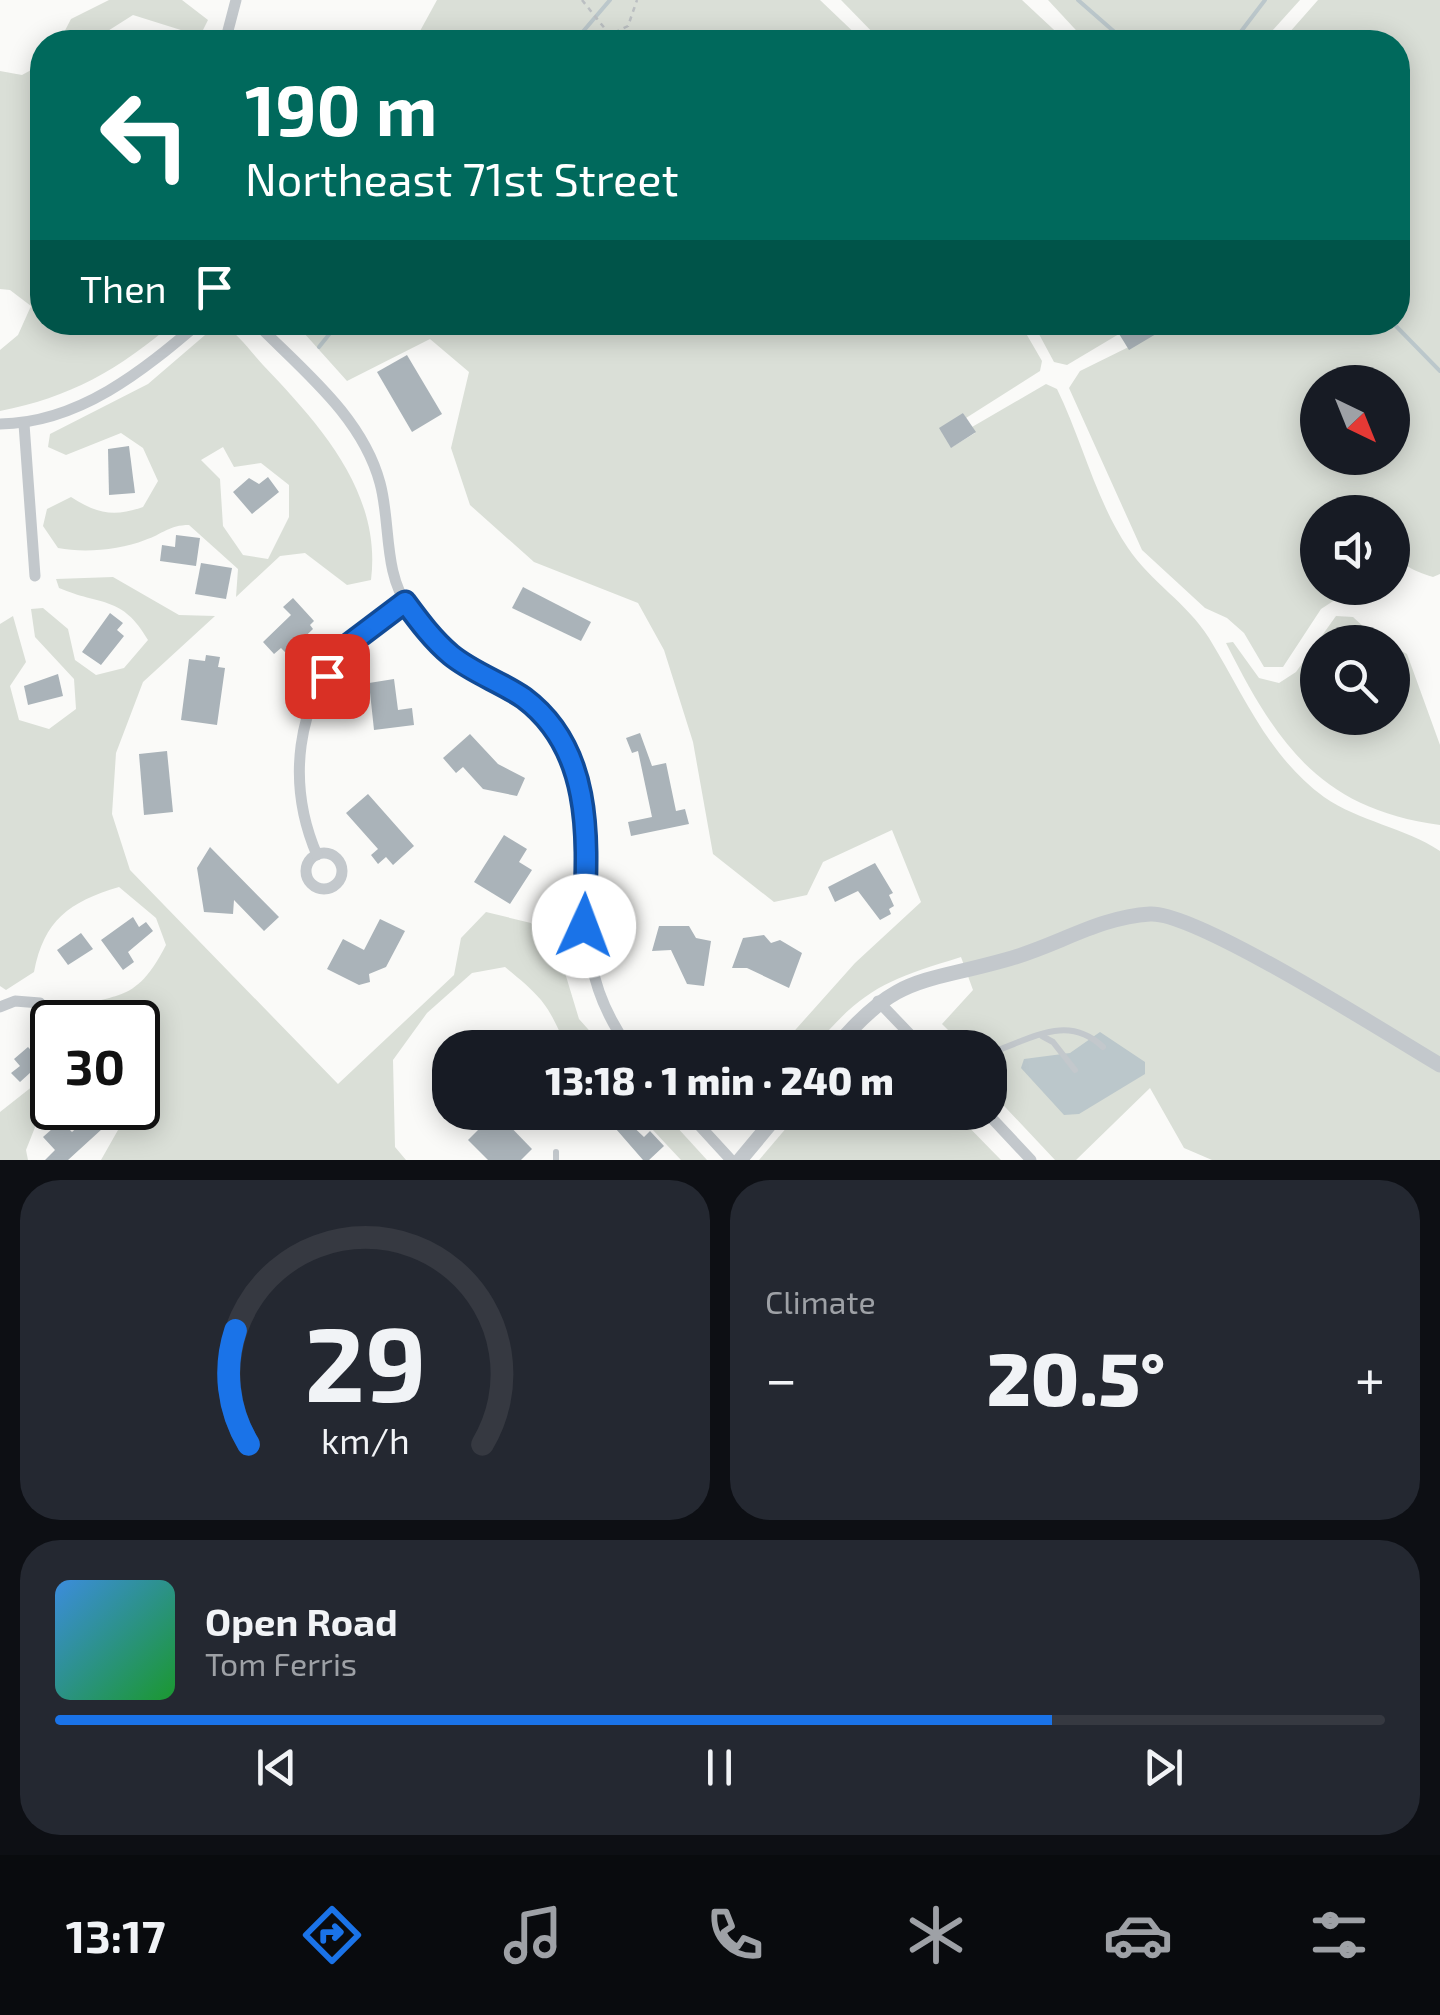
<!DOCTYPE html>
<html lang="en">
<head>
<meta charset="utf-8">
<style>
  :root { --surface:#171b24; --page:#242831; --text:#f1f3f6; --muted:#9ea1a6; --line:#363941; --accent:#1a73e8 }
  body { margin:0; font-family:"Exo 2",sans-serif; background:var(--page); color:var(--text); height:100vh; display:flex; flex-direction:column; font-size:38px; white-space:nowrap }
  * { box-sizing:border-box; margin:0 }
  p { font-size:32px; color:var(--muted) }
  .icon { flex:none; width:55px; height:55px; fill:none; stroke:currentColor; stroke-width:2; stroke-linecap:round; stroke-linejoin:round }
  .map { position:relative; height:1160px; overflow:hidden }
  .side { display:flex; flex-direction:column; gap:20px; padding:20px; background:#0d0f14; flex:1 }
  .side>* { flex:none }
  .guide { position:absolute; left:30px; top:30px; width:1380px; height:305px; border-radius:40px; box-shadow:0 5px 25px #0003; background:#00695c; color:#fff; overflow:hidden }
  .needle { width:65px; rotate:137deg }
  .controls { position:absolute; left:1300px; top:365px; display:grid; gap:20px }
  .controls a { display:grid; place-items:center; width:110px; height:110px; border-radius:50%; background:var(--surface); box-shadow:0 5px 25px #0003; font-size:50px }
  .speed { position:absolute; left:30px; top:1000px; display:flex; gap:20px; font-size:50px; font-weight:700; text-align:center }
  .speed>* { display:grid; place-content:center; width:130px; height:130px; border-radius:50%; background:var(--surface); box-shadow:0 5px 25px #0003; line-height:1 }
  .speed .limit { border:5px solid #111; border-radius:15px; background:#fff; color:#111 }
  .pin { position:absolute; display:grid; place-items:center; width:85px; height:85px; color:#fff; margin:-42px; border-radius:20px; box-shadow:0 5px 15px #0006 }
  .me { position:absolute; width:110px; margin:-55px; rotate:2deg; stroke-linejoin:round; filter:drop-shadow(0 0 8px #0008) }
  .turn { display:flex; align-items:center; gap:35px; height:210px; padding:0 50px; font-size:45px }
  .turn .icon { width:130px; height:130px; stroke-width:2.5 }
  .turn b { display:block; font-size:70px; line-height:85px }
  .then { display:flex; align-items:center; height:95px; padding:0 50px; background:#0003; gap:20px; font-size:38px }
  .big { font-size:75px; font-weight:800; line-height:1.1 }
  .side .widget { flex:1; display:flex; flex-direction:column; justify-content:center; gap:15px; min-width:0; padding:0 35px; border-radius:40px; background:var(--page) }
  .side .dial { align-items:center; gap:0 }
  .dial svg { height:260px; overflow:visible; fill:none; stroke:var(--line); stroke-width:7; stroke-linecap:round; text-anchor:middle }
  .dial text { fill:var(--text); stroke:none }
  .song { display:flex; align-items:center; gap:30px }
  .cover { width:120px; height:120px; border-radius:15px; background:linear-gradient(135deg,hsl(210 70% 55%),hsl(130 70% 35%)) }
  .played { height:10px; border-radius:5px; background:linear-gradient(90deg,var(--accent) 75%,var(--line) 75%) }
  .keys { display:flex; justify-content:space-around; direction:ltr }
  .heat { display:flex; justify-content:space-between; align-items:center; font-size:55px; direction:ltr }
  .side .tiles { flex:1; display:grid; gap:20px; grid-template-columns:1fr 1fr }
  .widget:last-child { grid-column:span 2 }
  .trip { position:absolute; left:432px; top:1030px; width:575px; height:100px; border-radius:40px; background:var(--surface); box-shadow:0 5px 25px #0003; font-weight:800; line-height:100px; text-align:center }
  .menu { display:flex; height:160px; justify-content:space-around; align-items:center; background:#090b0e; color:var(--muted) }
  .menu .icon { width:70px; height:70px }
  .menu .active { color:var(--accent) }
  .menu b { font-size:45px; color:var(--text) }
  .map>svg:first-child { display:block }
  .green { fill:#dadfd7; fill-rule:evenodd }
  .water { fill:#bbc7cb }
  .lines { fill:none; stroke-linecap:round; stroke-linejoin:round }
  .stream { stroke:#bbc7cb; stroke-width:4 }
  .building { fill:#aab3b9 }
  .path { stroke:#bbbfc2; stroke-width:2.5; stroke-dasharray:5 5; stroke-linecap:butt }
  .service { stroke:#c3c8cc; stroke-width:6 }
  .minor { stroke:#c3c8cc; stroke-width:11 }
  .tertiary { stroke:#c3c8cc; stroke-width:15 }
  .route-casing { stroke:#114b97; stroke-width:25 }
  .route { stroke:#1a73e8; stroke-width:18 }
</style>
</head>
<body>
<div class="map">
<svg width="1440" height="1160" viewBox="0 0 1440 1160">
  <rect width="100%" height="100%" fill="#fafaf8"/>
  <g class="green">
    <polygon points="109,0 182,0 208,20 200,36 133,15 103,34 104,42 59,42 71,19"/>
    <polygon points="437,0 820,0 864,42 414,42"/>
    <polygon points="841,0 1022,0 1067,42 882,42"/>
    <polygon points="1048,0 1300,0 1262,42 1087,42"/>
    <path d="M1318,0H1440V574L1433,577C1390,563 1393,554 1392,512H1318V588H1342L1341,596L1321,609L1283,667H1264L1244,633L1227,618L1205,608L1142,550L1069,388L1080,371L1155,334L1148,323L1398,322V42H1281ZM1318,382H1392V458H1318Z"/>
    <path d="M42,64V322L173,323C120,369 69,398 0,411V350L18,335L31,306L10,290L0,289V71L22,75Z"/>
    <path d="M219,323C235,329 250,351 263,365C319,424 382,492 371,580L347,585L305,553L280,556L236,597L238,569L189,525C169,525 163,534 145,540C120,550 84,553 58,548L43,526L47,509L71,497C97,514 114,517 143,507L158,481L143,448L121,433L66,455L48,447L50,434L148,384ZM223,447L234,467L261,463L289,485V517L268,559L243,555L223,526L220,479L201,460Z"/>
    <path d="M295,323H1020L1042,361L1040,371L966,418L963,413L952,447L975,433L972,427L1046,384L1057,389C1082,440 1096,501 1128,548C1151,582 1187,603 1209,638C1244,695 1268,756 1324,797C1360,822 1404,827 1440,851V1160H1212L1184,1148L1150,1088L1076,1160H1055L990,1091V1048L965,1047L942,1024L973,990L961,957C887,980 865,987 814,1047H780L855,963L921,902L892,830L823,862L807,895L774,902L713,854L693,742L664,650L638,603L534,562L470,505L451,448L469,372L430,339L347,381Z"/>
    <polygon points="1033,323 1127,323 1116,329 1119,334 1067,365 1054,362"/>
    <path d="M113,577L179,615L215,616L143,682L116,753L112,814L130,870L338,1084L454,975L461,938L486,912L531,923L559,953L579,1019L604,1047C551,1048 568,1034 541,1000C531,988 517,977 505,967L472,973L427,1013L393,1060L395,1147L406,1160H101L118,1130L111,1108H138V1022H61C106,982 129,1018 166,945L156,918L119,887C69,902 44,920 34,972L6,990L0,986V624L13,616L26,662L10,686L19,720L49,729L76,709L74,679L35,637L31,609L43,608L68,629L75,660L96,675L124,668L148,640C122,595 101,606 59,588L56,579Z"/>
    <path d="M1336,616L1353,617L1365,628L1361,642H1318V718H1392L1393,646L1407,654L1440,745V825C1320,809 1277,744 1226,643L1233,642L1259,678L1279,683L1296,672Z"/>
    <polygon points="38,1082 49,1092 26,1150 28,1160 0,1160 0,1112"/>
    <polygon points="637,1113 664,1113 707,1160 681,1160"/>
    <polygon points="799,1113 955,1113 1001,1160 759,1160"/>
  </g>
  <polygon class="water" points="1100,1032 1145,1062 1145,1074 1079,1114 1064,1115 1021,1068 1024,1059 1070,1053"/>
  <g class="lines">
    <g class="stream">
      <polyline points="1078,0 1126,42"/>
      <polyline points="574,42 610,0"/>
      <polyline points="1233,42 1265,0"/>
      <polyline points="1392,322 1440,371"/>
      <polyline points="319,347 339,322"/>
    </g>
  </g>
  <g class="building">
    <polygon points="1127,322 1148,322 1156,334 1129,350 1116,329"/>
    <polygon points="407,355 442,414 412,432 377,372"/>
    <polygon points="963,413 976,432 951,448 939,428"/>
    <polygon points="129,446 135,493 109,495 108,449"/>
    <polygon points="268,477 279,492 252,514 233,492 249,478 259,484"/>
    <polygon points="176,535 200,538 196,566 160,561 162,545 175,547"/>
    <polygon points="201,563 232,568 226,599 195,594"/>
    <polygon points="523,587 591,622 581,641 512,608"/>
    <polygon points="293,598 314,621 310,625 313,629 287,654 281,648 274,654 263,642 291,615 283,607"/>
    <polygon points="110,613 123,623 117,630 124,636 101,665 82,652"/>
    <polygon points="206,655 220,657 218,667 225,668 217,725 181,720 189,659 205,661"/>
    <polygon points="58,674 63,696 28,705 24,686"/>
    <polygon points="394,679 398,710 412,708 414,725 374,730 369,683"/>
    <polygon points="640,733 652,766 666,763 676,811 685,809 689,824 631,836 628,822 652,817 638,751 632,753 626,738"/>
    <polygon points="470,734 498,764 525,778 517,796 483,789 463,767 456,773 443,758"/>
    <polygon points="167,751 173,812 144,815 139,754"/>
    <polygon points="368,794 414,846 393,865 386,857 378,864 371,855 378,849 346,813"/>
    <polygon points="504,835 527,849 519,862 532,870 510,904 474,882"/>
    <polygon points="210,847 279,917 264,931 234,900 233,914 204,912 197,868"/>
    <polygon points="875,863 893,893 889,895 894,906 889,909 891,914 880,920 858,891 835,902 828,887"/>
    <polygon points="133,917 139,927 146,922 153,931 128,952 134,962 123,970 101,940"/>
    <polygon points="380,919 405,931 386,967 369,974 370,982 359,985 327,969 343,939 364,950"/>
    <polygon points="659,926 689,926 696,938 711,941 704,986 687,984 671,950 652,951"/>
    <polygon points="81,933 93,949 68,965 57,950"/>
    <polygon points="764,935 771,943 780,940 802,953 789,988 747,968 732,968 743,938"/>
    <polygon points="28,1047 42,1062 20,1082 11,1073 20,1066 14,1059"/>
    <polygon points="496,1112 532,1149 521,1160 488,1160 468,1140"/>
    <polygon points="90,1116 102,1129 68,1160 45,1160 55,1150 43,1137 61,1121 72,1132"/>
    <polygon points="625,1119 644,1137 650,1131 664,1146 649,1160 643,1160 616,1129"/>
  </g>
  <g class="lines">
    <polyline class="path" points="582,0 610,35 628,26 637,0"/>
    <g class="service">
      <polyline points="1042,1036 1053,1042 1075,1070"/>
      <path d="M990,1053C1032,1039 1067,1013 1103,1047"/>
      <polyline points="556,1160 556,1152"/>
    </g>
    <g class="minor">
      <polyline points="225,42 236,0"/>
      <path d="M255,322C302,370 362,416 380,483C391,523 383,573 409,608C421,624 434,641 450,654C495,692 548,699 573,762C613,862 552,941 629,1048"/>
      <path d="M0,424C79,423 143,371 200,322"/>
      <polyline points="24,424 35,576"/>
      <circle cx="324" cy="871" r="18"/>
      <path d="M317,855C287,785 294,703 349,644C365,628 386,615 405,603"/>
      <polyline points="878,1001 923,1048"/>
      <polyline points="0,1007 15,1001 40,1003"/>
      <polyline points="687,1112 731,1160"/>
      <polyline points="986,1112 1031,1160"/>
    </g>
    <g class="tertiary">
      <path d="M835,1048C897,974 920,984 1005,960C1055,947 1098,917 1150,914C1196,911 1389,1035 1440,1065"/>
      <polyline points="740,1160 780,1112"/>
    </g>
  </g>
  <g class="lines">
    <g class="route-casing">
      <path id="route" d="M327,676L348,645L405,602C419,621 433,640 451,655C473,673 501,682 524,698C596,752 587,846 584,926"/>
    </g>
    <use href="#route" class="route"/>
  </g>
</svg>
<div class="controls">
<a><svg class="needle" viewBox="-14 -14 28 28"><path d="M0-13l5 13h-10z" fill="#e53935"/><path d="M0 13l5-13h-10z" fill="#9ea1a6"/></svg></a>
<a><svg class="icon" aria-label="sound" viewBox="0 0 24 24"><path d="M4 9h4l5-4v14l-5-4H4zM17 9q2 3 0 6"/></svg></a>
<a><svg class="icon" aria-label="search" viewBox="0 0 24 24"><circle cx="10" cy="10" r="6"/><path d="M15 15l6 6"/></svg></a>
</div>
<div class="speed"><div class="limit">30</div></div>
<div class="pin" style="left:327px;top:676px;background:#d93025"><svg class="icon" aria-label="arrive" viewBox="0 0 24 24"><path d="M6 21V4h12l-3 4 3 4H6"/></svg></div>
<svg class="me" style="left:584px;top:926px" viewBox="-20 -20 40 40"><circle r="19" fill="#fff"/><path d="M0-13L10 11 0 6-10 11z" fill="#1a73e8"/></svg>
<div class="trip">13:18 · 1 min · 240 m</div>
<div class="guide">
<div class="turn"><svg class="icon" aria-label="left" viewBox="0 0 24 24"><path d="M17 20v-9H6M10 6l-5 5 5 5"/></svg><div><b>190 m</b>Northeast 71st Street</div></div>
<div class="then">Then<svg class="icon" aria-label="arrive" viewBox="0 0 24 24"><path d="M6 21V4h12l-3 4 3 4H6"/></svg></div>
</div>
</div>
<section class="side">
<div class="tiles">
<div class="widget dial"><svg viewBox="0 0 100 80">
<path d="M14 69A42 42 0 1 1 86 69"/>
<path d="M14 69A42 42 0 0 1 10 34" stroke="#1a73e8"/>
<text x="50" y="56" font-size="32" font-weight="700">29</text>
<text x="50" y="72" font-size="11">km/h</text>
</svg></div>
<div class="widget"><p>Climate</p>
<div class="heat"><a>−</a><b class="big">20.5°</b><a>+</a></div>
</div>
<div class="widget">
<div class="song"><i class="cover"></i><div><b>Open Road</b><p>Tom Ferris</p></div></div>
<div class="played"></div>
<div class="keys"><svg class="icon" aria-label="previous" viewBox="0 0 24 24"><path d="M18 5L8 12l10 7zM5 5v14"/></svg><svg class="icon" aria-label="pause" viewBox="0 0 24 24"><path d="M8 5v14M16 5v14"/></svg><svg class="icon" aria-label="next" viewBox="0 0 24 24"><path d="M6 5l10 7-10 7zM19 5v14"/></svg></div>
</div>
</div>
</section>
<nav class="menu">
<b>13:17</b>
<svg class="icon active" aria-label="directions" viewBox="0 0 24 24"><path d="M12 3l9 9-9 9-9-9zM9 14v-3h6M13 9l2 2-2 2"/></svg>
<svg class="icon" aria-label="music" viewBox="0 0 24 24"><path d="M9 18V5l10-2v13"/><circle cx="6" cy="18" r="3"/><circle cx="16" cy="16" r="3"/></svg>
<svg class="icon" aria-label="phone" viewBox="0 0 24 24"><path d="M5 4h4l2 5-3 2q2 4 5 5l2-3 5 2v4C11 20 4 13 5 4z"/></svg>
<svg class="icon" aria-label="climate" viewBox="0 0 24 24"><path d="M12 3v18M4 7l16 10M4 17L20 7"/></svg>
<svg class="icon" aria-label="car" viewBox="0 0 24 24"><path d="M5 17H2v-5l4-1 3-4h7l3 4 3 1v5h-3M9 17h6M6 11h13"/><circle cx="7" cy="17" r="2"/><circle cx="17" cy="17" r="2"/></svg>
<svg class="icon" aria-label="filters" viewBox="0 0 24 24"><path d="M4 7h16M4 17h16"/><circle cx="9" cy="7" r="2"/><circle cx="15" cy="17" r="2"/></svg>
</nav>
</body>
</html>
